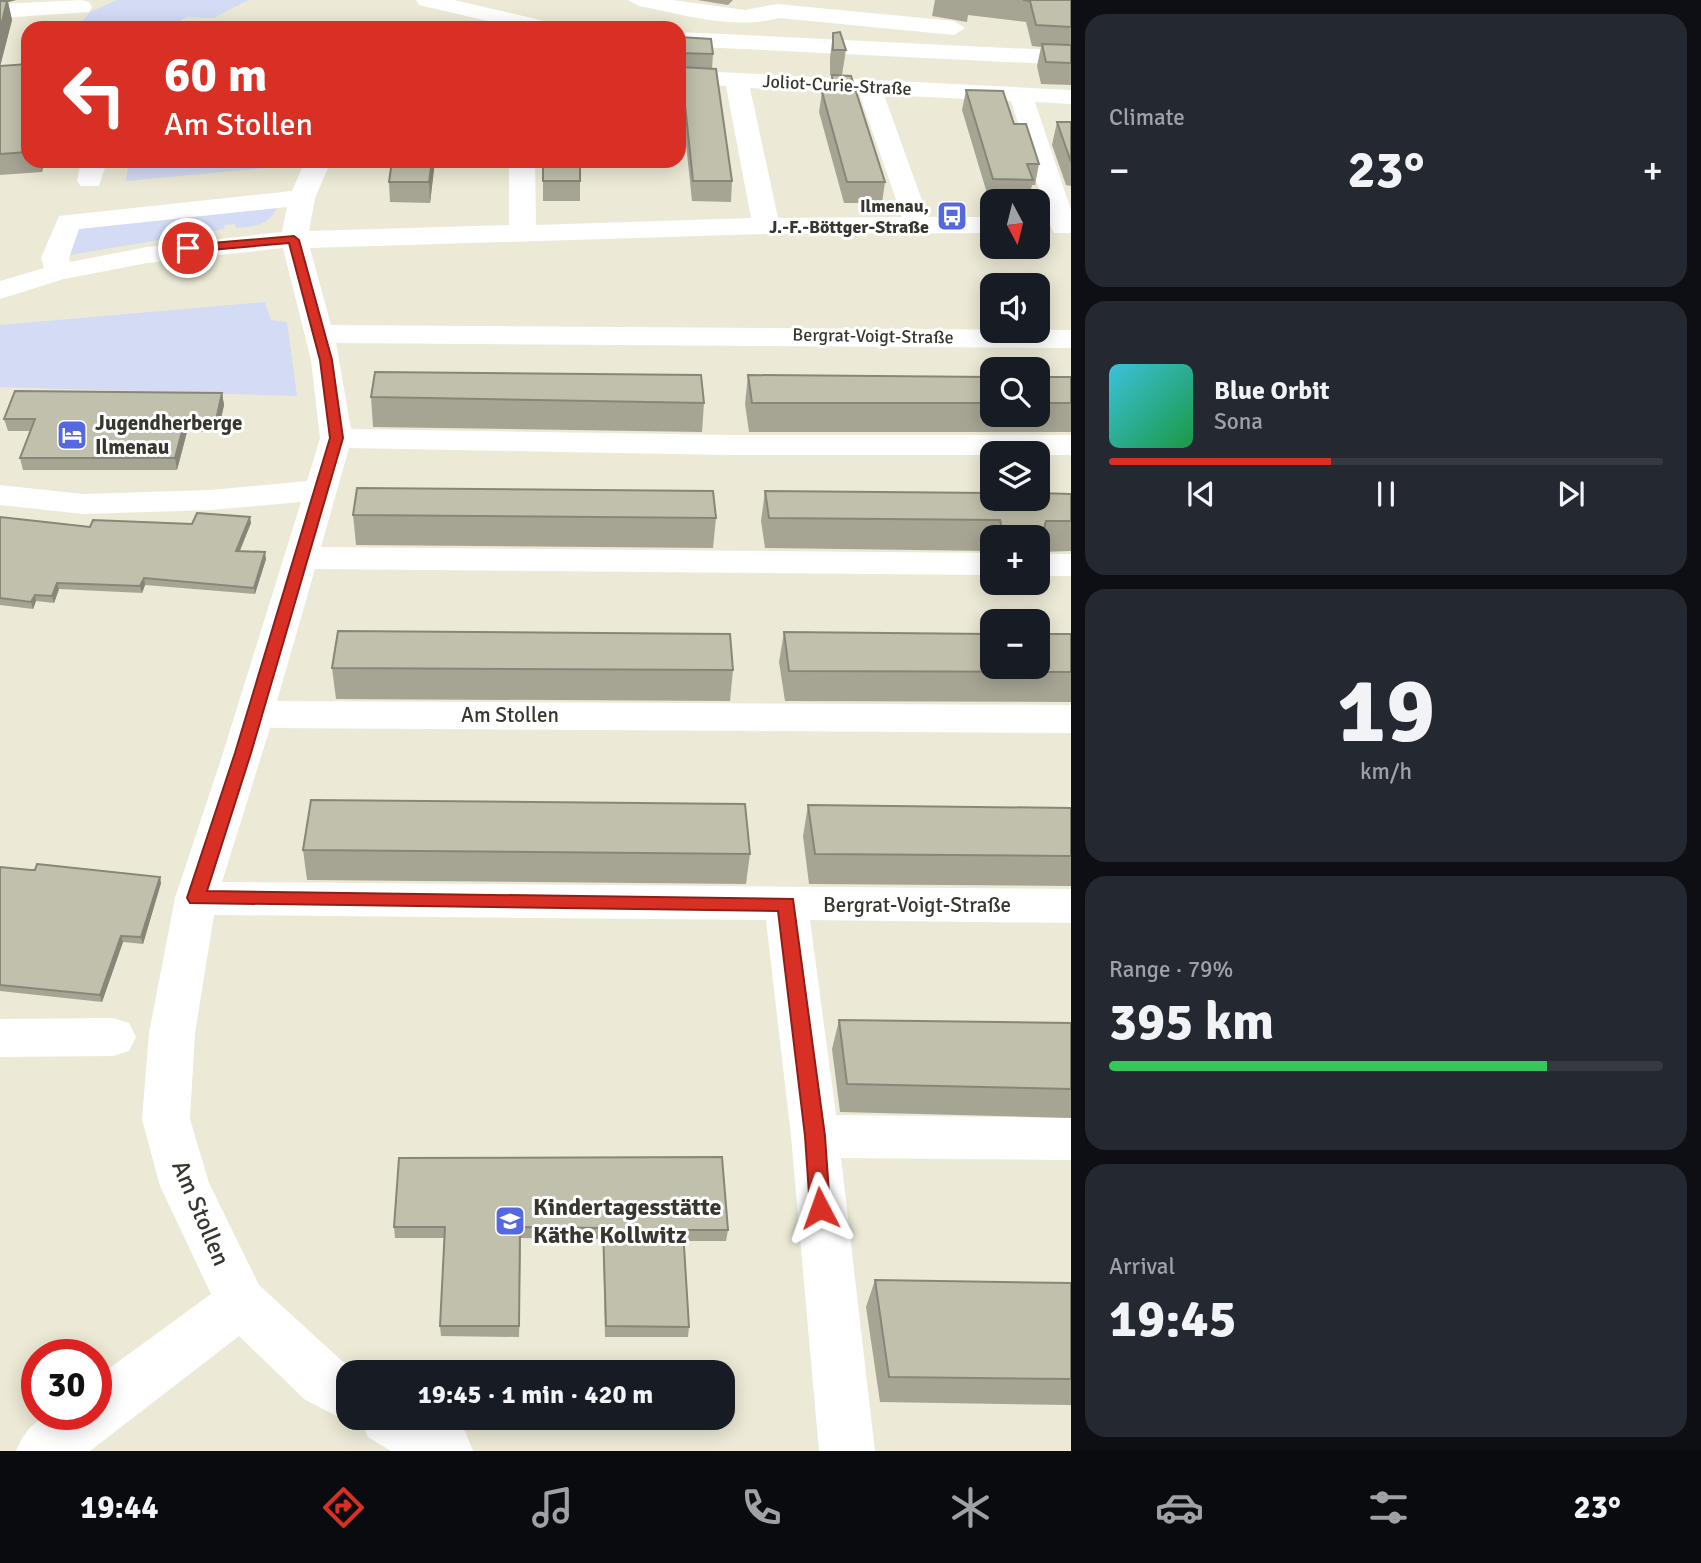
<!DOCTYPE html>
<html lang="en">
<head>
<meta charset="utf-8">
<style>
  :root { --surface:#171b24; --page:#242831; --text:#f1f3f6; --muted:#9ea1a6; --line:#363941; --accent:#d93025 }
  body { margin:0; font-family:Signika,sans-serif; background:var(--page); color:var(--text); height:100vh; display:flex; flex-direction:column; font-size:26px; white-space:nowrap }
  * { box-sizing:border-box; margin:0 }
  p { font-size:23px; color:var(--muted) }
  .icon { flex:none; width:38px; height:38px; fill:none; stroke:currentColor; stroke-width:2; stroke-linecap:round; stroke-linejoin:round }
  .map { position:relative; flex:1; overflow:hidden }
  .panel { display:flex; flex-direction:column; gap:14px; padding:14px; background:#0d0f14; width:630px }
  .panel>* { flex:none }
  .guide { position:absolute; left:21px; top:21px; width:665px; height:147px; border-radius:21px; box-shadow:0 4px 18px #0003; background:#d93025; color:#fff; overflow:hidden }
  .needle { width:46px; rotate:173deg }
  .buttons { position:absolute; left:980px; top:189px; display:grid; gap:14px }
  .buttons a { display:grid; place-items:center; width:70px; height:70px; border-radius:14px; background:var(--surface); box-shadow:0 4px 18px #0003; font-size:35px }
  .speed { position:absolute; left:21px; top:1339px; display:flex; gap:14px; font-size:35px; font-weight:700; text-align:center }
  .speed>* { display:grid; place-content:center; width:91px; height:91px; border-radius:50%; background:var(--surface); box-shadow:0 4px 18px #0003; line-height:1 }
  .speed .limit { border:10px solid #d22; background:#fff; color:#111 }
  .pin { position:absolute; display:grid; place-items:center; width:60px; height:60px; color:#fff; margin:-30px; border:4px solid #fff; border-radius:50%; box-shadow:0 2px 7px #0007 }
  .me { position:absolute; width:77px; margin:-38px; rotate:356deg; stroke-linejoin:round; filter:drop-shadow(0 0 5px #0008) }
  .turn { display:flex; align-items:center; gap:24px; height:147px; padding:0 28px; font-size:32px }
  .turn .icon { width:91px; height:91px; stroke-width:2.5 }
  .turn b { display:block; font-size:49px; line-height:60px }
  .big { font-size:52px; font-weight:700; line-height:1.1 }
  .panel .widget { flex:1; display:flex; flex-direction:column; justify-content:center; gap:10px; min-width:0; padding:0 24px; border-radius:21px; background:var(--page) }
  .panel .dial { align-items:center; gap:0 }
  .dial b { font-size:91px; line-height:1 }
  .song { display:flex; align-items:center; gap:21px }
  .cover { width:84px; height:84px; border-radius:10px; background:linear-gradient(135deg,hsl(190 70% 55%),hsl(140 70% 35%)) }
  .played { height:7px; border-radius:4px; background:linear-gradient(90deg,var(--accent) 40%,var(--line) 40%) }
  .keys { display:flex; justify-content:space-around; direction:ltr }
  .heat { display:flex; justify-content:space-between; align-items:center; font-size:38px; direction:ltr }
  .charge { height:10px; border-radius:5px; background:linear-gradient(90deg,#34c759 79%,var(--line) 0) }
  .trip { position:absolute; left:336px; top:1360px; width:399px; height:70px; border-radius:21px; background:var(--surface); box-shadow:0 4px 18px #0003; font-weight:700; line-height:70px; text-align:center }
  .menu { display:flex; height:112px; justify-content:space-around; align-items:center; background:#090b0e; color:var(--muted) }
  .menu .icon { width:49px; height:49px }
  .menu .on { color:var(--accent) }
  .menu b { font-size:32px; color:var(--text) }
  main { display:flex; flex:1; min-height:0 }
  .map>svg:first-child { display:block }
  .green { fill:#d3dbf5 }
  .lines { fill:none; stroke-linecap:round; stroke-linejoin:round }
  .minor { fill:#fff; fill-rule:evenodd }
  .wall { fill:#a6a594 }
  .shaded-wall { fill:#878678 }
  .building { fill:#c1c0ac; stroke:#878678; stroke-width:2 }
  .route { fill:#d93025; stroke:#8d1f18; stroke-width:2 }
  .labels { text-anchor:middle; stroke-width:6; stroke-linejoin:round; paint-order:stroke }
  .far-street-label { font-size:18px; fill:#38372f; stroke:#fff }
  .far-poi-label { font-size:18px; font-weight:bold; fill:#38372f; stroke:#fff; text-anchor:end }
  .poi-label { font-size:21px; font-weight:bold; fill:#38372f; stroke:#fff; text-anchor:start }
  .street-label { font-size:21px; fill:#38372f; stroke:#fff }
  .near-poi-label { font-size:24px; font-weight:bold; fill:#38372f; stroke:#fff; text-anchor:start }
  .near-street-label { font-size:24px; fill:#38372f; stroke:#fff }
</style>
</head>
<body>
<main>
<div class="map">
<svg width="1071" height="1451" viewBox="0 0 1071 1451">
  <rect width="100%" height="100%" fill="#ecead6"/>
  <g class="green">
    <polygon points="117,0 248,0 214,18 187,17 166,28 77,28 90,12"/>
    <polygon points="129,161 300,161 298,165 126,181"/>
    <path d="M278,204C271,226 256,226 236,228L235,224L225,225L224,229L64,256L71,230Z"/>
    <polygon points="265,302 271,320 287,322 297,396 0,387 0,325"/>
  </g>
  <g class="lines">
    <g class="minor">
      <polygon points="81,0 89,2 92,7 89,12 0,18 0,4"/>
      <polygon points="416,0 454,0 553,23 556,28 517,28 419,5"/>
      <path d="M628,0H672L745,10L777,4L954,21L965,28L954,35L779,18C732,30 685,15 639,6Z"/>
      <polygon points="679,32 1071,51 1071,65 679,46"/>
      <path d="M679,70L1071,90V104L1035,102L1071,210V233H1054L1051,227L1011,101L884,95L928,217H992V233L766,234L310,248L331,325L1071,330V348L336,343L351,429L730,435H1071V455H730L349,448L321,547L992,553V575L315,569L277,701L1071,705V733L270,728L222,882L1071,889V923L810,920L836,1115L1071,1118V1160L841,1158L875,1451H819L791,1136L766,920L214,915L195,1033L190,1119L209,1183L259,1285L342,1361L360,1372H348V1418H359L348,1422L304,1399L239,1336L90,1451H16C34,1409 56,1414 96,1414V1378L211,1294L160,1186L142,1119L149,1033L175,898L223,753L301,502L211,510L83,514L0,505V485L83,494L211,490L307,481L320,438L311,360L283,248L147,263L64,279L0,299V281L44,268L41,258L59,216L292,191L305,161H331L315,198L309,231L509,225V161H535L536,225L751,218L726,86L679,84ZM750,88L859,93L902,217L778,218ZM287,207L282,232L147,247L70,262L69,258L79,229Z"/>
      <polygon points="81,161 107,161 99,186 81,186 77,181"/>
      <rect x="1038" y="554" width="33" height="22"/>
      <polygon points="113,1018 129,1023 136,1037 129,1051 113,1056 0,1057 0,1019"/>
      <polygon points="360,1418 440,1418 465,1431 473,1451 391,1451 368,1437"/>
    </g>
  </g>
  <g class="wall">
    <polygon points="0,0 16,0 8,2 12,20 0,66 28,64 28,161 44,161 42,172 0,175"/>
    <polygon points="697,0 733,0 728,5"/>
    <polygon points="935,0 1071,0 1071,85 1041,84 1037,66 1041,47 1032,46 1026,22 968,15 967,22 932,16"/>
    <polygon points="833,33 846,50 842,75 885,182 882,203 844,203 819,112 822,92 830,92 832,75 830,75 830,58"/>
    <polygon points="679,37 713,54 712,69 732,181 731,202 692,201 680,87 681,68 679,68"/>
    <polygon points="966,90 1014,124 1039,164 1035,185 1032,185 1028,201 989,200 962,110"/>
    <polygon points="1057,122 1071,122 1071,186 1066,185 1052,145"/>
    <polygon points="435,161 430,203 390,202 389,182"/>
    <rect x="543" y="161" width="37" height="40"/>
    <polygon points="748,375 992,377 992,415 1038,415 1038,377 1071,377 1071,432 749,432 745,404"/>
    <polygon points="222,393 224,405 218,432 187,432 177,470 23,470 20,458 30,431 8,431 4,419"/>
    <polygon points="371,397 704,403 702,432 373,427"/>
    <polygon points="765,491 1071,494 1071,551 1038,552 1038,537 992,537 992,551 765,548 761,521"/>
    <polygon points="353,515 716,518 713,548 356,545"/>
    <polygon points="0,517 90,527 251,523 240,551 266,559 255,594 145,585 142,593 59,589 54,603 36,601 33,609 0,605"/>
    <polygon points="784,632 1071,634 1071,702 785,701 779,662"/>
    <polygon points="332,668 733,670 730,701 336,699"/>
    <polygon points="808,805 1071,808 1071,886 809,884 803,836"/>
    <polygon points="303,850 750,854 746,884 307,880"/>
    <polygon points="0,867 161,883 143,944 123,942 102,1002 0,991"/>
    <polygon points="839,1020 1071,1023 1071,1118 840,1112 832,1049"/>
    <polygon points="399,1158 728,1230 726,1241 684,1241 689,1327 688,1337 605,1337 603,1239 521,1238 519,1337 441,1336 440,1326 444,1238 395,1238 394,1227"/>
    <polygon points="875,1280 1071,1283 1071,1405 880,1402 866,1307"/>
  </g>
  <g class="shaded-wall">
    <polygon points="0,0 16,0 8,2 12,20 0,67"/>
    <polygon points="40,161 44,161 42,172"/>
    <polygon points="432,161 435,161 430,203 429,182"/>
    <polygon points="222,393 224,405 218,432 216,420"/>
    <polygon points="185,420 187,432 177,470 175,458"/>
    <polygon points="250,517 251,523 237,557 236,551"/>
    <polygon points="265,552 266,559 255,594 254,588"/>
    <polygon points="144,578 145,585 142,593 140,586"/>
    <polygon points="57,583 59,589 54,603 52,596"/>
    <polygon points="35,595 36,601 33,609 31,602"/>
    <polygon points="160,877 161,883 143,944 141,937"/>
    <polygon points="121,936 123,942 102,1002 100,995"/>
  </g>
  <g class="building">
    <polygon points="1023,0 1071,0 1071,27 1036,25 1030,1"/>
    <polygon points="0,1 7,1 0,30"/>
    <polygon points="840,32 846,50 833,50 833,33"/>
    <polygon points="679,37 711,39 713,54 679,53"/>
    <polygon points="1042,44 1071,45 1071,63 1046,62"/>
    <polygon points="28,64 28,152 0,154 0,66"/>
    <polygon points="681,67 716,69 732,181 693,181"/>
    <polygon points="832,75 851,76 885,182 847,182 822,92 833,92"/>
    <polygon points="966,90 1003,91 1014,124 1026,124 1039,164 1027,164 1033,180 993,179"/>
    <polygon points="1057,122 1071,122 1071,162"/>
    <polygon points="392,161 432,161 429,182 389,182"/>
    <rect x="543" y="161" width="37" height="20"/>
    <polygon points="375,372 701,375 704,403 371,397"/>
    <polygon points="748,375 992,377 992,403 752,403"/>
    <rect x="1038" y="377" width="33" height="26"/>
    <polygon points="15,391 222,393 216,420 185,420 175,458 20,458 35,419 4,419"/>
    <polygon points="357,488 713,491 716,518 353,515"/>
    <polygon points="765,491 992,493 992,499 1038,499 1038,493 1071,494 1071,521 1046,521 1044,529 1002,529 1000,520 769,518"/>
    <polygon points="197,513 250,517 236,551 265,552 254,588 144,578 140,586 57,583 52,596 35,595 31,602 0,598 0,517 90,527 93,520 192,524"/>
    <polygon points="338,631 730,634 733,670 332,668"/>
    <polygon points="784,632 992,634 992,667 1038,667 1038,634 1071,634 1071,672 789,671"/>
    <polygon points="311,800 745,804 750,854 303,850"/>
    <polygon points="808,805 1071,808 1071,856 815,854"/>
    <polygon points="37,864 160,877 141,937 121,936 100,995 0,985 0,867 31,870 35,870"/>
    <polygon points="839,1020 1071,1023 1071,1089 847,1084"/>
    <polygon points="722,1157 728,1230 683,1230 689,1327 606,1326 603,1228 520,1227 519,1326 440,1326 445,1227 394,1227 399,1158"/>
    <polygon points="875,1280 1071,1283 1071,1379 889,1377"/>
  </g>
  <polygon class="route" points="294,236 299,240 332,360 343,438 251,753 207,891 793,899 825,1136 830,1208 827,1215 820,1218 813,1215 810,1208 805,1136 778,911 190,903 187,898 235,753 330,438 320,360 289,243 188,252 183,248 188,245"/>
  <defs>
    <g id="bus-square" transform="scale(1.575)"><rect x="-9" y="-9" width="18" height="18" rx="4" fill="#5469df" stroke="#fff"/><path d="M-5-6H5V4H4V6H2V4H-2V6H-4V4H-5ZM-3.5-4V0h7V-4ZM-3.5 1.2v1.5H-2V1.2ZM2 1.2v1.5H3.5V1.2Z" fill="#fff"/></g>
    <g id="hotel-square" transform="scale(1.575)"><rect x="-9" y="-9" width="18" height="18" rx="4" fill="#5469df" stroke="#fff"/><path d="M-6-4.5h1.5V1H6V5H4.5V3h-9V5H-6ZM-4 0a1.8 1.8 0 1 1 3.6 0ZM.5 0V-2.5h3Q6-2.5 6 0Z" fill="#fff"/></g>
    <g id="school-square" transform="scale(1.575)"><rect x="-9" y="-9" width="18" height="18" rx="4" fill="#5469df" stroke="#fff"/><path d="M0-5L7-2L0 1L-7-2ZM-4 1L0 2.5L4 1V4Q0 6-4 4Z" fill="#fff"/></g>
  </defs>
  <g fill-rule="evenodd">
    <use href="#bus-square" x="952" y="216"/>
    <use href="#hotel-square" x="72" y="435"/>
    <use href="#school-square" x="510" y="1221"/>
  </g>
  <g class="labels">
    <g class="far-street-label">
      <text transform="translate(837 85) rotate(3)" y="6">Joliot-Curie-Straße</text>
      <text transform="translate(873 336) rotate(1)" y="6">Bergrat-Voigt-Straße</text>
    </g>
    <g class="far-poi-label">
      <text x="929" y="212">Ilmenau,<tspan x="929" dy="21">J.-F.-Böttger-Straße</tspan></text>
    </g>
    <g class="poi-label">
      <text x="95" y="430">Jugendherberge<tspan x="95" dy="24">Ilmenau</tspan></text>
    </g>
    <g class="street-label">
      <text x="510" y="722">Am Stollen</text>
      <text x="917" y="912">Bergrat-Voigt-Straße</text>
    </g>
    <g class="near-poi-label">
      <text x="533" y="1215">Kindertagesstätte<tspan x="533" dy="28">Käthe Kollwitz</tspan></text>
    </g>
    <g class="near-street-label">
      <text transform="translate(201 1213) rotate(67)" y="8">Am Stollen</text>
    </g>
  </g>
</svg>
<div class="buttons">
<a><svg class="needle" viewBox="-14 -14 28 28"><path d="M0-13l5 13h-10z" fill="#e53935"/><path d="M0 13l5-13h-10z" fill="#9ea1a6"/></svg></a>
<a><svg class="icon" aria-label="sound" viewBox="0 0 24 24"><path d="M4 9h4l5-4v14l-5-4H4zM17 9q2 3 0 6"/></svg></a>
<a><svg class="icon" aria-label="search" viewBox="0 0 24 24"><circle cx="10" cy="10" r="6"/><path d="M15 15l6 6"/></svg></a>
<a><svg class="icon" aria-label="layers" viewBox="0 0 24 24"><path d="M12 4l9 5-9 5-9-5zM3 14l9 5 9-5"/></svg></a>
<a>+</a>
<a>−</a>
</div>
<div class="speed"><div class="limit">30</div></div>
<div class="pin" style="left:188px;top:248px;background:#d93025"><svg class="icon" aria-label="arrive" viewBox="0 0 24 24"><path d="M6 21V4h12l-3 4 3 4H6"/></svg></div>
<svg class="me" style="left:820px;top:1208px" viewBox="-20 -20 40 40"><path d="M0-17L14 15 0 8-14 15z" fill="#d93025" stroke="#fff" stroke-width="4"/></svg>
<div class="trip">19:45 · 1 min · 420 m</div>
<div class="guide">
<div class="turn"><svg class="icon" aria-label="left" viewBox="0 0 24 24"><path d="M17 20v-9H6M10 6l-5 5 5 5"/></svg><div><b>60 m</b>Am Stollen</div></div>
</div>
</div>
<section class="panel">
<div class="widget"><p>Climate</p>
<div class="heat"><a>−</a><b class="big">23°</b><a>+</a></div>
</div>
<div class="widget">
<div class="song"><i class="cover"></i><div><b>Blue Orbit</b><p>Sona</p></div></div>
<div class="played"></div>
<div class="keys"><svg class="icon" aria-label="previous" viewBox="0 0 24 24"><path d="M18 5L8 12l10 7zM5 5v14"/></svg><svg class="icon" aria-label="pause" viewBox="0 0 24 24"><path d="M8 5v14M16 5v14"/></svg><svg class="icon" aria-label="next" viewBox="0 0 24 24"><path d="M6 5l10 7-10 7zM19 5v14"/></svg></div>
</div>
<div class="widget dial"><b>19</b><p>km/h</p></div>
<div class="widget"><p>Range · 79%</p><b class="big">395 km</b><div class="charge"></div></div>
<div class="widget"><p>Arrival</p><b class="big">19:45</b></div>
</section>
</main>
<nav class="menu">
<b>19:44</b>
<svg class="icon on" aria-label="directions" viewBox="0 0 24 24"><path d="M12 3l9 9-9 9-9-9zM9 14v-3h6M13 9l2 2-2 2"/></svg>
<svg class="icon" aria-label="music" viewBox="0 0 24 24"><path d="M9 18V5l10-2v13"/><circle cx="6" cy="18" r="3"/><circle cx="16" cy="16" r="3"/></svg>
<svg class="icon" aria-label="phone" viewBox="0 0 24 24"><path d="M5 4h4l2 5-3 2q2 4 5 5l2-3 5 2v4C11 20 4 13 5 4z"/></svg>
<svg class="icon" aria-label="climate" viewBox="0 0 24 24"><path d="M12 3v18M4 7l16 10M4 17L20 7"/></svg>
<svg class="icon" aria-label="car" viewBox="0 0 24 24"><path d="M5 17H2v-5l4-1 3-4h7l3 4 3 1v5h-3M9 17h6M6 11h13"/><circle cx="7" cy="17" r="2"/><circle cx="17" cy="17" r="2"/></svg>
<svg class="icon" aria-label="filters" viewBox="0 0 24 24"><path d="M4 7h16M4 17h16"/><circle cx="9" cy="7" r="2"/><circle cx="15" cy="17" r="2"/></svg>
<b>23°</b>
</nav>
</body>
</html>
